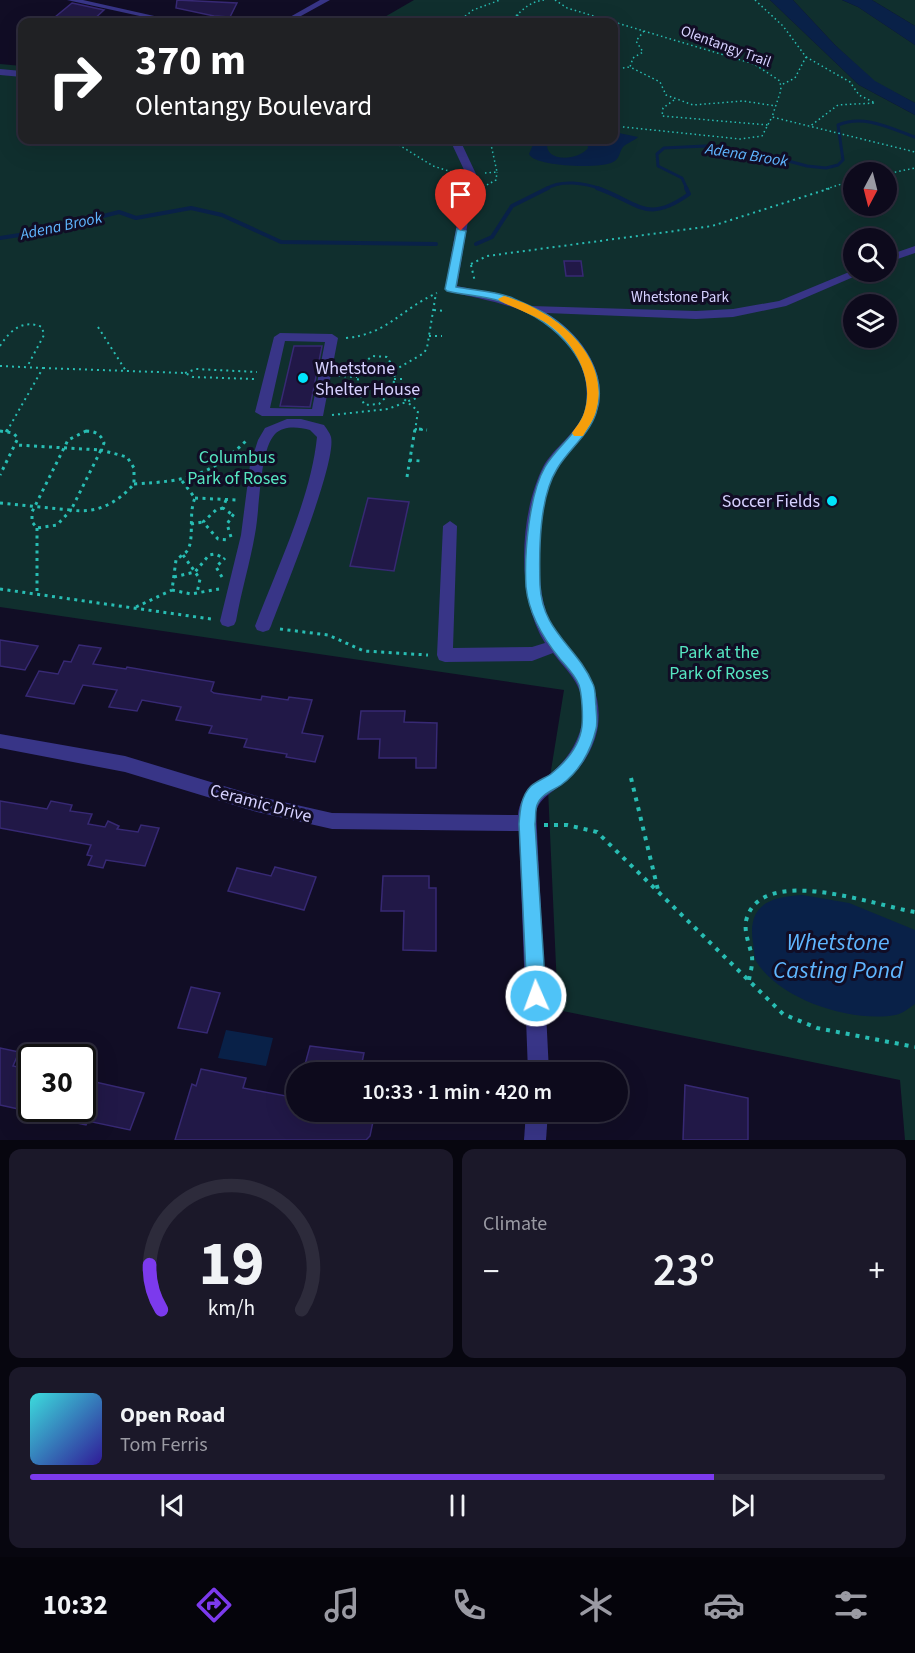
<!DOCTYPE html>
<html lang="en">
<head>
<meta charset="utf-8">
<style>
  :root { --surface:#0d0a1c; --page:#1b1829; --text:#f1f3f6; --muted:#9a9aa3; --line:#2d2b3b; --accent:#7c3aed }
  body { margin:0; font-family:"Source Sans 3",sans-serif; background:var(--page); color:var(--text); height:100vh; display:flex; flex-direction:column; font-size:22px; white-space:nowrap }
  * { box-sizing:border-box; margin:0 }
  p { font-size:20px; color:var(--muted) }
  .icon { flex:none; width:33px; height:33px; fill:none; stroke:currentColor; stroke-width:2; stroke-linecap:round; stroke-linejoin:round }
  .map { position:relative; height:1140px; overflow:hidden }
  .side { display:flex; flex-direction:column; gap:9px; padding:9px; background:#07060f; flex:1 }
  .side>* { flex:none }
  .hud { position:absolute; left:18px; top:18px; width:600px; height:126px; border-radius:12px; box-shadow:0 6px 24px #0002,0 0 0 2px var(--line); background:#202124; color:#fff; overflow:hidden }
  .needle { width:39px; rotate:187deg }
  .tools { position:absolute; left:843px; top:162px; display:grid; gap:12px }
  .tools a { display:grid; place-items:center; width:54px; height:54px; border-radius:50%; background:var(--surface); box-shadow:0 6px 24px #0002,0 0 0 2px var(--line); font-size:30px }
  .speed { position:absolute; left:18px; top:1044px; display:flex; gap:12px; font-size:30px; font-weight:700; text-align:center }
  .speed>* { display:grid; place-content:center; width:78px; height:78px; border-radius:50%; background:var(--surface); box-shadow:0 6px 24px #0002,0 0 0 2px var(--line); line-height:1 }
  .speed .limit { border:3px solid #111; border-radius:9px; background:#fff; color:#111 }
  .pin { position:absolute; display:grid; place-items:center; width:51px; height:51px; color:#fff; margin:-62px -26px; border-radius:50% 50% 50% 0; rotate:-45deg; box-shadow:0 0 6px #0007 }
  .pin .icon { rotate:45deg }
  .me { position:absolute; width:66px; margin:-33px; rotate:358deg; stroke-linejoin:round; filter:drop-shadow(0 0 4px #0008) }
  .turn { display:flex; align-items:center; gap:21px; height:126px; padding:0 18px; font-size:27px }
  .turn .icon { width:78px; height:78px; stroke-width:2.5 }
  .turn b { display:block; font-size:42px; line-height:51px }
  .big { font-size:45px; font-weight:600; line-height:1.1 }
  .side .card { flex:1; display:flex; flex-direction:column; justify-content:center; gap:9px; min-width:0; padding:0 21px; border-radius:12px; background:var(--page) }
  .side .dial { align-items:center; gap:0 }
  .dial svg { height:156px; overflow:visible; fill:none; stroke:var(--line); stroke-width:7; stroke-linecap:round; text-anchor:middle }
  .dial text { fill:var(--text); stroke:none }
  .song { display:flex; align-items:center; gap:18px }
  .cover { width:72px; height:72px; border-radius:9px; background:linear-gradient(135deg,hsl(180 70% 55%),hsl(250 70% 35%)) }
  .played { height:6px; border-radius:3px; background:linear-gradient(90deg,var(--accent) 80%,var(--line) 80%) }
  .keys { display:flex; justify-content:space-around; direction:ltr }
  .heat { display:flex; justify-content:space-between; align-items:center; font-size:33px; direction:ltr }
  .side .tiles { flex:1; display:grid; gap:9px; grid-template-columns:1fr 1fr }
  .card:last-child { grid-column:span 2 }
  .trip { position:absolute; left:286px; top:1062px; width:342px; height:60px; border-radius:30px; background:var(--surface); box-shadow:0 6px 24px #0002,0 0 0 2px var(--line); font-weight:600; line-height:60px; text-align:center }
  .tabs { display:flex; height:96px; justify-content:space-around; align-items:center; background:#05040b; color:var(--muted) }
  .tabs .icon { width:42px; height:42px }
  .tabs .current { color:var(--accent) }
  .tabs b { font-size:27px; color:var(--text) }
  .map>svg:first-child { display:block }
  .green { fill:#102f2e; fill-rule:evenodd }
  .water { fill:#092148 }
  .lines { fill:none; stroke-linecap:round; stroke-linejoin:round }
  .stream-far1 { stroke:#092148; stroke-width:3 }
  .stream { stroke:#092148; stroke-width:4 }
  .building { fill:#211847; stroke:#372974; stroke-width:1.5 }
  .path-far3 { stroke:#28bdb3; stroke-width:1.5; stroke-dasharray:1.5 3; stroke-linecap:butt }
  .path-far2 { stroke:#28bdb3; stroke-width:2; stroke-dasharray:2 4; stroke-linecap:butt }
  .path-far1 { stroke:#28bdb3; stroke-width:3; stroke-dasharray:3 4.5; stroke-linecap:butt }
  .path { stroke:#28bdb3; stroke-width:4; stroke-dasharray:4 6; stroke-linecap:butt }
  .minor { fill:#383587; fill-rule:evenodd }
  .route { fill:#4fc3f7; stroke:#337fa1; stroke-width:1.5 }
  .slow { fill:#f59e0b }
  .poi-dot { fill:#00e5fc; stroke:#110d25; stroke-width:2 }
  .labels { text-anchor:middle; stroke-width:6; stroke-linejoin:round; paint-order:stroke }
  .far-street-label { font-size:15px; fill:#d6d1ff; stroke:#110d25 }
  .far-water-label { font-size:16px; font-style:italic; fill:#5fb6ff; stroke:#110d25 }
  .poi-label { font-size:18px; fill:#d6d1ff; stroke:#110d25; text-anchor:start }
  .park-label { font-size:18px; fill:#56e6c1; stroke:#110d25 }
  .street-label { font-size:18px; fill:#d6d1ff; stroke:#110d25 }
  .near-water-label { font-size:24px; font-style:italic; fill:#5fb6ff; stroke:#110d25 }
</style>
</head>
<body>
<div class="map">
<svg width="915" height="1140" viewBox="0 0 915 1140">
  <rect width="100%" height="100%" fill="#110d25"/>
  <g class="green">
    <path d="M414,0H770L859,85L915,115V1140H905L900,1080L558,1010L548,789L564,690L0,607V64L22,66V140H614V22H376ZM854,172H886V206H854ZM854,238H886V272H854ZM854,304H886V338H854Z"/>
    <polygon points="793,0 842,0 858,7 915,45 915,103 875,82 835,45"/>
    <polygon points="872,0 915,0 915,26"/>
  </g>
  <g class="water">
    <polygon points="770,0 793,0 835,45 875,81 915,103 915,115 859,85"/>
    <polygon points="842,0 872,0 915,26 915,45 858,7"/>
    <path d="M614,132L638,137C634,141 627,143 623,147C619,152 620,159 613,162C601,169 534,167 529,154L535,140H548C541,162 577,162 588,148L587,140H614Z"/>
    <path d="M802,895L849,903L915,930V1004C909,1008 902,1014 895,1015C853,1023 779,1000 756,961C754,956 754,949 753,943C747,905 769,897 802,895Z"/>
    <polygon points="226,1030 273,1038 266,1066 218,1058"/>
  </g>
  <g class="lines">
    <g class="stream-far1">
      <path d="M546,189C561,179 585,183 601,189"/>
      <path d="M687,189L682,178L658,166L657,154L664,148L705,146L762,154L807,166L826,168L838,165L843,160L838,125C864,114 890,128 915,137"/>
    </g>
    <g class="stream">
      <path d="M597,188C638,202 646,225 689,194L686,188"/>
      <polyline points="0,238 45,231 119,212 136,218 191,208 222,215 281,242 436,244"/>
      <polyline points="476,244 492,237 512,206 548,188"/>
    </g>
  </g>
  <g class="building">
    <polygon points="177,0 237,3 230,17 214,16 176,8"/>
    <polygon points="72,3 104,10 91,22 49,22"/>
    <polygon points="564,261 581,261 583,276 566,276"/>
    <polygon points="294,346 322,346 310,407 280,406"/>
    <polygon points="368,498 409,502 394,571 350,566"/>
    <polygon points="0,640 38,646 25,670 0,666"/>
    <polygon points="79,645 101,648 93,664 126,669 127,667 214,682 211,691 214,693 261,700 262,696 288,700 289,697 312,700 302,733 323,736 315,762 286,757 287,754 244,747 247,739 209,733 212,726 176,720 181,707 142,700 137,711 109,707 117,690 83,685 74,704 26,696 39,671 58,674 64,661 71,662"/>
    <polygon points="361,711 405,711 404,722 437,723 436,768 416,768 416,758 379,758 380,739 358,739"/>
    <polygon points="0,801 47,809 51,801 72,805 70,811 92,814 88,824 105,827 108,821 119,826 117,829 138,832 141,825 159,828 145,866 106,860 103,868 88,865 92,856 87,855 91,845 0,828"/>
    <polygon points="275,867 316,877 304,910 228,891 237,868 271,876"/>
    <polygon points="383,876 429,876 429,888 436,888 436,951 403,950 404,911 381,911"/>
    <polygon points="191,987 220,993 207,1033 178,1028"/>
    <polygon points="310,1046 364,1053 360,1072 303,1072"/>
    <polygon points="0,1048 19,1052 13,1066 32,1070 32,1112 0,1105"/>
    <polygon points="201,1069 246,1078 243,1088 297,1098 297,1112 375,1112 370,1136 366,1140 175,1140 192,1084 196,1086"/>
    <polygon points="82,1079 144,1093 130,1130 88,1121 86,1125 38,1115 39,1108 82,1108"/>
    <polygon points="685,1085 748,1098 748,1140 683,1140"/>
  </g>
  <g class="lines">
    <g class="path-far3">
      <polyline points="555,0 567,8 754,64 780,81 781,90 772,117 915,152"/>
      <polyline points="755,0 783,26 806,57 795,78 781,85"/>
      <polyline points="517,15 534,22"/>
      <polyline points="458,22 473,10 500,0"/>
      <path d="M504,22C521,17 522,3 544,0"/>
      <polyline points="644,31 636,41 643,52 633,58 630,67 660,82 666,95 693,105 743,101 776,106"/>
      <polyline points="806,57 850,82 859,95 875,103 838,105 809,127"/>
      <polyline points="614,69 630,67"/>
      <polyline points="674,100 663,108 662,116 768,125"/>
      <polyline points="614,126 740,139 762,136 772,117"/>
      <polyline points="391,140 433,166 455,173"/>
      <polyline points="485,173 497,172 490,140"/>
      <polyline points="886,174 915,168"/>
      <polyline points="483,187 496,180 497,172"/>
      <polyline points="826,189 854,180"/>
    </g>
    <g class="path-far2">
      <polyline points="471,264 487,256 712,226 831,188"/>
      <polyline points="471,265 475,282"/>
      <polyline points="434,310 446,311"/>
      <polyline points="98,327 126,371"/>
      <polyline points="429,336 442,336"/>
      <path d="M346,338C388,334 401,309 437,293"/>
      <path d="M0,346C10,330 23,319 42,327L44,335L27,367"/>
      <polyline points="0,366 43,368 7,431"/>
      <polyline points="43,368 185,373 193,377 254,379"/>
      <polyline points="185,373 196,369 257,372"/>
      <polyline points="338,376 357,377"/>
      <polyline points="394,379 406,379"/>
      <path d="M393,390L379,404L365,405C353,388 356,369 372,356L387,357L395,370"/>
      <polyline points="332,415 388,409 419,397"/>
      <polyline points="415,429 427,430"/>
      <polyline points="415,431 418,411 393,390 395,370 424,353 427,348 436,293"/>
    </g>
    <g class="path-far1">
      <polyline points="419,429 427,430"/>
      <polyline points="0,431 13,433 18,438 0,475"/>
      <path d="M86,431C95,431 101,434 104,443L101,450L127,457L134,468V484C117,503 97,514 71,510L57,525L37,528L32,522V512L68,440Z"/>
      <polyline points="6,432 8,429"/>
      <polyline points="409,460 421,461"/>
      <polyline points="407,477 415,429"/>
      <path d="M182,481L195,498C188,513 195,540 187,551C185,554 179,557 176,560L172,590L191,594L219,589"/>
      <path d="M134,484C187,481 209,477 248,439"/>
      <polyline points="195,498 236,500"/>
      <polyline points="226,500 223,508 234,516"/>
      <polyline points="0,503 71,510 101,450 16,445"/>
      <polyline points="223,508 216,510 203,522 218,539 230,540"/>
      <polyline points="191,524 203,522"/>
      <polyline points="37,528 37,595"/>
      <polyline points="231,537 227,524 235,512"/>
      <polyline points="183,555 200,579 197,593"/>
      <polyline points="174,577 195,572 209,555 215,554 224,558"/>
      <polyline points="222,577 216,567 225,558"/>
      <polyline points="0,589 211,619"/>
      <polyline points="136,607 172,590"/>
      <polyline points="280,629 328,635 364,651 428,655"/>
    </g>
    <g class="path">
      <polyline points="631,778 658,890"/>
      <polyline points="544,825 567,825 597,832 783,1014 817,1028 915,1047"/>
      <path d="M749,980C750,973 753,965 752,957C750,945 744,934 746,921C760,862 876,906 915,912"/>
    </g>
    <g class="minor">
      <polygon points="67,0 83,0 181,22 167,22"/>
      <polygon points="320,0 330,0 290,22 281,22"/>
      <polygon points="0,69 22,71 22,77 0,75"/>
      <path d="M450,140H460L476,174L457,286L496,294L531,306L696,311L733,309L779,301L854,270L865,272L786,306L733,317L696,319L546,313C580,332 614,378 594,419C585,437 568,449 558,466C548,484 543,507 541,528C538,560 537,596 552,626C570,663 604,676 598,726C595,746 583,767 567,780C556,791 540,796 536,812L549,1072H528L519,831L332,829L257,812L125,772L0,748V734L125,756L257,796L332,813L518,815C520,793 536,785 551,773C576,753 592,717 578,687C572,674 561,664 553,653L532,661L445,662L439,660L437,655L443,526L450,521L457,526L453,648L532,647L545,643C516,597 519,515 543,467C554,447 576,434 584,413C589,398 587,378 580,364C554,308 500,304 447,291L445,289L466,174Z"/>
      <polygon points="915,246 915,253 886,263 886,256"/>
      <path d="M280,333L332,334L338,338L323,416H262L255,412L274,337ZM285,341L325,342L312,409L270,408Z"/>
      <path d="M287,419H301L324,425C326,428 330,433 331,437C337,463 283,594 271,626L269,630L263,632L257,630L255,626C277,568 311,498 317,437L310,430C299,427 284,425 275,434C259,451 260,510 255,534C250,563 241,592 236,621L234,625L228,627L222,625L220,621L241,535L250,465L258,440L265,428Z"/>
      <polygon points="526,1112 548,1112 546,1140 524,1140"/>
    </g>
  </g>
  <path class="route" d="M457,229L466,231L456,287C473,290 494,291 510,297C523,303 539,309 551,317C581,337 609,376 596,413C589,435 568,450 557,469C539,498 539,551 540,585C542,632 577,646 593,684C596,690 595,699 596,706C596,713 598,722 596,729C591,751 579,772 561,785C552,791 541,794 537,805C535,811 536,818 535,824L546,996L543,1003L536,1005L530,1003L527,996L519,824C520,810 521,796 531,786C537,781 545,778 551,774C566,762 580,745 582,726C583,715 582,695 579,685C575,675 567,667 560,659C543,638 529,615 526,587C524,554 529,495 545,467C556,448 578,433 585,412C600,358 546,315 500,301C483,296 464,295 447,291L445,289Z"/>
  <path class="slow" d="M504,296C552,309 612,354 596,411C594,420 587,428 583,436H574L572,433C576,427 582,420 584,413C596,378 572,338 543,321C529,313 514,308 500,301L498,299Z"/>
  <g class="poi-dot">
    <circle cx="303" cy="378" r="6"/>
    <circle cx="832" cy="501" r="6"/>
  </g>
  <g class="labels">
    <g class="far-street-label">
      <text transform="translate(726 46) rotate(20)" y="5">Olentangy Trail</text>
      <text x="680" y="302">Whetstone Park</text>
    </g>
    <g class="far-water-label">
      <text transform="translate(747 154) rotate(9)" y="6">Adena Brook</text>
      <text transform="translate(61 225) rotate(-12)" y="6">Adena Brook</text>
    </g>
    <g class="poi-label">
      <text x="315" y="374">Whetstone<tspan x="315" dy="21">Shelter House</tspan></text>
      <text x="820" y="507" text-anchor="end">Soccer Fields</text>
    </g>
    <g class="park-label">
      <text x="237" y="463">Columbus<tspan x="237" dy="21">Park of Roses</tspan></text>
      <text x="719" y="658">Park at the<tspan x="719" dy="21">Park of Roses</tspan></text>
    </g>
    <g class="street-label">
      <text transform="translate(261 803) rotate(15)" y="6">Ceramic Drive</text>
    </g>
    <g class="near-water-label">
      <text x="838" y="950">Whetstone<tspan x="838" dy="28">Casting Pond</tspan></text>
    </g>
  </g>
</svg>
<div class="tools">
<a><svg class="needle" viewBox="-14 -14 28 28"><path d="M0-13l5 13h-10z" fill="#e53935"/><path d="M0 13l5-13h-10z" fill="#9a9aa3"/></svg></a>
<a><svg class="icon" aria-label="search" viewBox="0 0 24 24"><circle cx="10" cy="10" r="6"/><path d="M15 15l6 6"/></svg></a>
<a><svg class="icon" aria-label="layers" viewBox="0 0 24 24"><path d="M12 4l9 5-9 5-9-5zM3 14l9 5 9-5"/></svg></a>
</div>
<div class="speed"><div class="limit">30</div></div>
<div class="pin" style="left:461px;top:231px;background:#d93025"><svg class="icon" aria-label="arrive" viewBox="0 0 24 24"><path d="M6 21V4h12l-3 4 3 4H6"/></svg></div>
<svg class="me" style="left:536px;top:996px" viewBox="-20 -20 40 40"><circle r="17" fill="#4fc3f7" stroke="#fff" stroke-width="3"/><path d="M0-11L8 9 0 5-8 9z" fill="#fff"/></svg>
<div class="trip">10:33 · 1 min · 420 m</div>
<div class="hud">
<div class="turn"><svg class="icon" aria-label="right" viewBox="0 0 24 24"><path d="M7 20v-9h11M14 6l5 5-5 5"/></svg><div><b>370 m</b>Olentangy Boulevard</div></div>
</div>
</div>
<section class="side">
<div class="tiles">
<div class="card dial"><svg viewBox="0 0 100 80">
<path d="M14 69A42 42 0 1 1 86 69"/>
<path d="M14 69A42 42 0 0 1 8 46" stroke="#7c3aed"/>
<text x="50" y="56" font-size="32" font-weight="700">19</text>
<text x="50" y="72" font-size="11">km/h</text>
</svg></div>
<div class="card"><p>Climate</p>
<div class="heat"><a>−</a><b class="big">23°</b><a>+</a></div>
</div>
<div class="card">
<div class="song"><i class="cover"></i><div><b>Open Road</b><p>Tom Ferris</p></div></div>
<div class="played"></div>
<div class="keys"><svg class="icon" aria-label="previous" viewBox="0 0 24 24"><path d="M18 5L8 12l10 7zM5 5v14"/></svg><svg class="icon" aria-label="pause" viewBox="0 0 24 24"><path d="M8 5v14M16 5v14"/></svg><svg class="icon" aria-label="next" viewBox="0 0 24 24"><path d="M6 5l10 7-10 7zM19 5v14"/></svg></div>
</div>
</div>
</section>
<nav class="tabs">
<b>10:32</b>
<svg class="icon current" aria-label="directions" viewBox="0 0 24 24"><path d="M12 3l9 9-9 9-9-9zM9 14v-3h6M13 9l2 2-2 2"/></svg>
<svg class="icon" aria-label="music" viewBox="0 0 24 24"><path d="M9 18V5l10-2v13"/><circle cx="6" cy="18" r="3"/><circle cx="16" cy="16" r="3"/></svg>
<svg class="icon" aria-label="phone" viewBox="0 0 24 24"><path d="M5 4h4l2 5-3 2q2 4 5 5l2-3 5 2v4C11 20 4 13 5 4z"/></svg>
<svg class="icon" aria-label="climate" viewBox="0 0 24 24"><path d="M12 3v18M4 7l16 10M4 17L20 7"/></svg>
<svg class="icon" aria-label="car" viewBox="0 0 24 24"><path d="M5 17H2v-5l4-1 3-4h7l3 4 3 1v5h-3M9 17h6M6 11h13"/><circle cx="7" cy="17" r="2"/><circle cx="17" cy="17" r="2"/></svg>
<svg class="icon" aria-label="filters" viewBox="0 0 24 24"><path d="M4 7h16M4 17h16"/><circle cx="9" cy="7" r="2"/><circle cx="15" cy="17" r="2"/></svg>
</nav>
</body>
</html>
